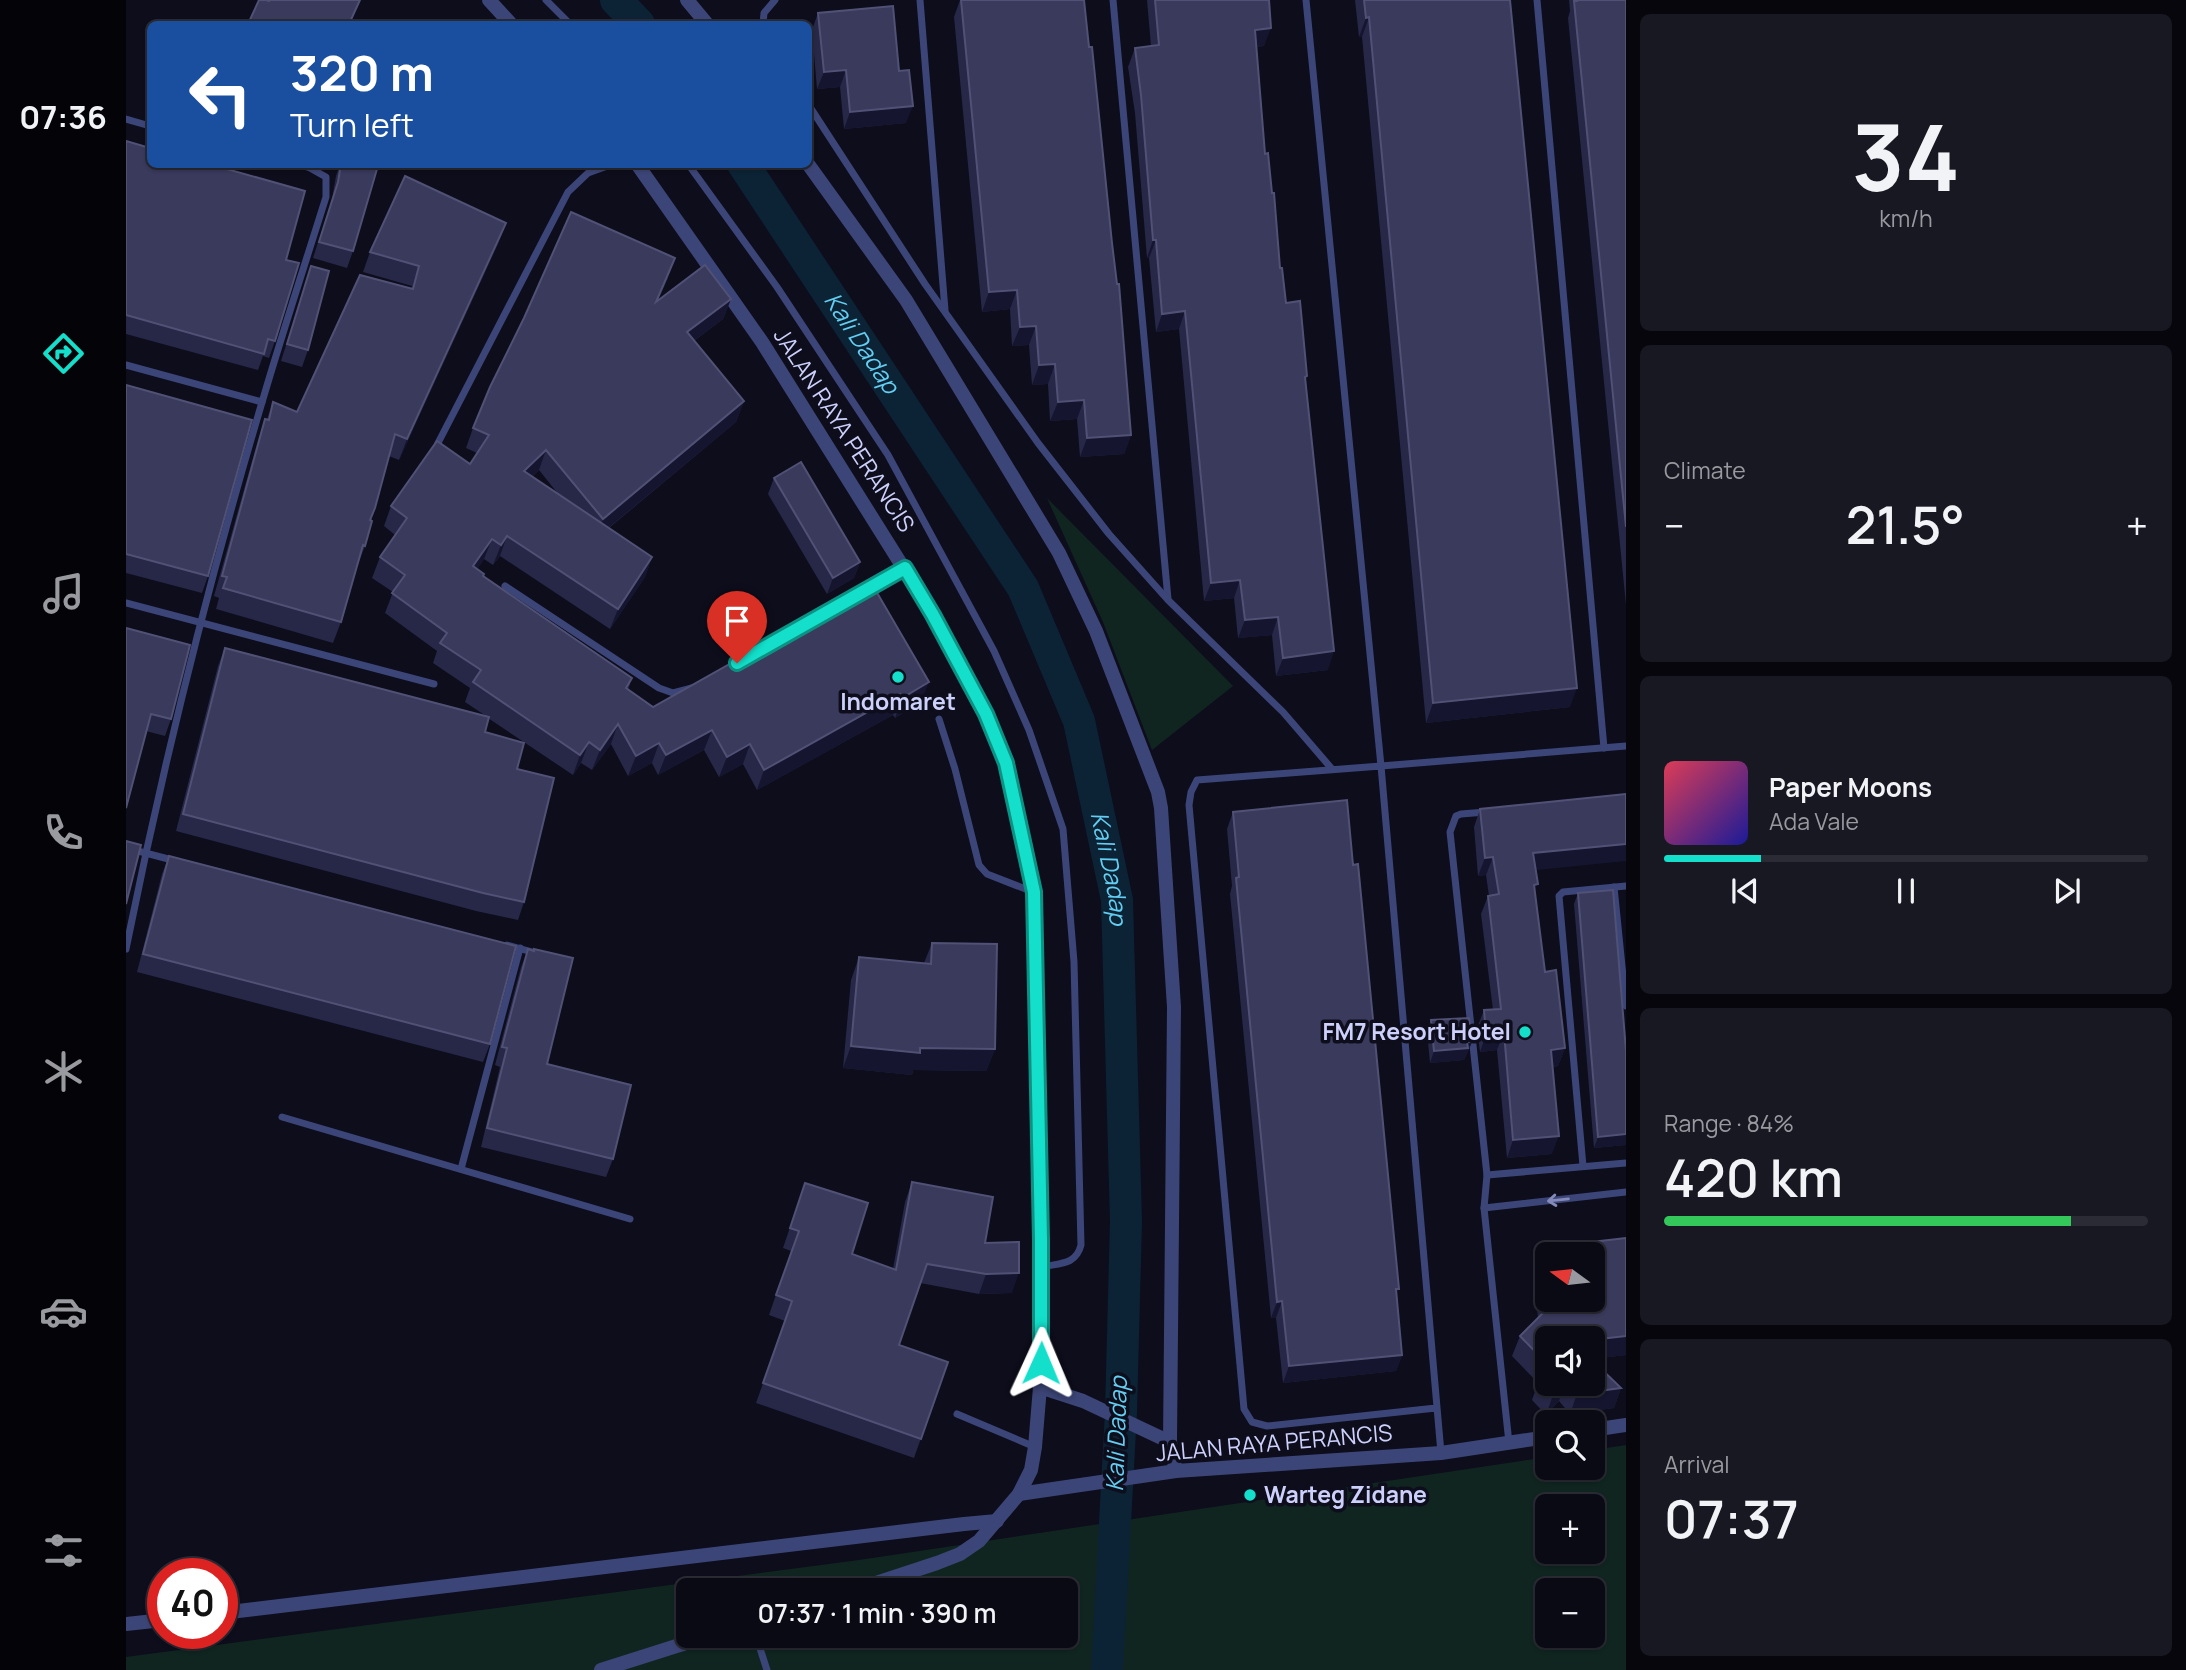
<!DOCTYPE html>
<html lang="en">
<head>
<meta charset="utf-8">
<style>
  :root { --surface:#0a0a15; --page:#181822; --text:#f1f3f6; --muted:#999aa0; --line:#2a2b34; --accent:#13dfca }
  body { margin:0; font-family:Manrope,sans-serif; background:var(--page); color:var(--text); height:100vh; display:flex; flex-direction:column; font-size:26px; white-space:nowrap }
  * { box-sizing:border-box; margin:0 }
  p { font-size:23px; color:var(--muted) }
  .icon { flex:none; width:38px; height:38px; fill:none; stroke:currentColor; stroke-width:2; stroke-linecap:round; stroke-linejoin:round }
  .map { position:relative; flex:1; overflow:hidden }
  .details { display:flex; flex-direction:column; gap:14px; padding:14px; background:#06060c; width:560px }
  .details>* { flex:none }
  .hud { position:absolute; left:21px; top:21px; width:665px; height:147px; border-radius:10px; box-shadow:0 2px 5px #0004,0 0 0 2px var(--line); background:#1a4fa0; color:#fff; overflow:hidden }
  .needle { width:46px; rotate:285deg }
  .buttons { position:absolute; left:1409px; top:1242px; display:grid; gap:14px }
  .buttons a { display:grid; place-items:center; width:70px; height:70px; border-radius:10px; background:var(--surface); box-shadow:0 2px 5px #0004,0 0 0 2px var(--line); font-size:35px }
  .speed { position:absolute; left:21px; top:1558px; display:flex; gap:14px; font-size:35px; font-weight:700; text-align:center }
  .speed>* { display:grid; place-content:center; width:91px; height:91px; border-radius:50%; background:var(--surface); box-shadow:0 2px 5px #0004,0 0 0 2px var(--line); line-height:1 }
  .speed .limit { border:10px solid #d22; background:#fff; color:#111 }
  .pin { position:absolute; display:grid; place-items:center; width:60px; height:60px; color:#fff; margin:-72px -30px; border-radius:50% 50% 50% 0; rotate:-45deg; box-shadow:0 0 7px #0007 }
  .pin .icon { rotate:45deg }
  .me { position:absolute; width:77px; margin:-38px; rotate:1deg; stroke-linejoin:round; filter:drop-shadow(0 0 5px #0008) }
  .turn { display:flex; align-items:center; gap:24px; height:147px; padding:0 28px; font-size:32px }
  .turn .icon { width:91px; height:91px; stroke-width:2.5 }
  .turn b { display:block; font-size:49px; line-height:60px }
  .big { font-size:52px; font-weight:600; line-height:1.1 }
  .details .widget { flex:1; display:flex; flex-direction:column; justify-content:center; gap:10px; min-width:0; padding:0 24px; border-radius:10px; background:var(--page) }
  .details .dial { align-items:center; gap:0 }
  .dial b { font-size:91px; line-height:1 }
  .song { display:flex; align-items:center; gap:21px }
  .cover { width:84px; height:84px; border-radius:10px; background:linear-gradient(135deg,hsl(350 70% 55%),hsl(240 70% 35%)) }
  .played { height:7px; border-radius:4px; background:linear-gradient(90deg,var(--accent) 20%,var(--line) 20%) }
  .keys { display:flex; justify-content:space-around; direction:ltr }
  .heat { display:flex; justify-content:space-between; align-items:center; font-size:38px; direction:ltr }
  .charge { height:10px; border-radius:5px; background:linear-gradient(90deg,#34c759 84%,var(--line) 0) }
  .trip { position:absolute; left:550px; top:1578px; width:402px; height:70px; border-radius:10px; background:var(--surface); box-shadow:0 2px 5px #0004,0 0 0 2px var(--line); font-weight:600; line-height:70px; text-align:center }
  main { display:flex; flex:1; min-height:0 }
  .tab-bar { display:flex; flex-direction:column; width:126px; justify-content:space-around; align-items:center; background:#040408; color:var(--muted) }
  .tab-bar .icon { width:49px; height:49px }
  .tab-bar .on { color:var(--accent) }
  .tab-bar b { font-size:32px; color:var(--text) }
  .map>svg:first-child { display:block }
  .green { fill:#102520; fill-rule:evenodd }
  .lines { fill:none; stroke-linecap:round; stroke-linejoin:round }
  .river { stroke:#0c2335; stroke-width:32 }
  .service { stroke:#3c4577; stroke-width:7 }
  .minor { stroke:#3c4577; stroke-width:14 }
  .tertiary { stroke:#3c4577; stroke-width:14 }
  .wall { fill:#272848; fill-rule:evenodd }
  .shaded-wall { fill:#15152f }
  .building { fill:#393a5c; stroke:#505175; stroke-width:2; fill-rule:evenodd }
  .oneway { stroke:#848ab9 }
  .route-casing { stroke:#0c9183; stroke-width:18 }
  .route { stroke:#13dfca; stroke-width:12 }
  .poi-dot { fill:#13dfca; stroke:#0d0d1c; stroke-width:2.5 }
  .labels { text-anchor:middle; stroke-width:7; stroke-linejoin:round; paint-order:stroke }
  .street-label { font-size:23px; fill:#ccd0fb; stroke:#0d0d1c }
  .poi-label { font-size:23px; font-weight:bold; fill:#ccd0fb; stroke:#0d0d1c }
  .water-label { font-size:24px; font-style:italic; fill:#63cdf2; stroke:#0d0d1c }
</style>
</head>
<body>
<main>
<nav class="tab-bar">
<b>07:36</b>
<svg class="icon on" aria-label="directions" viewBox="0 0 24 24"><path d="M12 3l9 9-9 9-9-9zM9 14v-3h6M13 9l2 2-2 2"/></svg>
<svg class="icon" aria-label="music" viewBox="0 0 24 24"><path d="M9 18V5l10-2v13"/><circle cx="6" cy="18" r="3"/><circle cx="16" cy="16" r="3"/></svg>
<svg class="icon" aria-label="phone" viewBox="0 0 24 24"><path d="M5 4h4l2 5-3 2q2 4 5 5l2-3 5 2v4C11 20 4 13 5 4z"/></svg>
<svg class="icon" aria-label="climate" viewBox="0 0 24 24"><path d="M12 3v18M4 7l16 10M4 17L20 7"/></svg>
<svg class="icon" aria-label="car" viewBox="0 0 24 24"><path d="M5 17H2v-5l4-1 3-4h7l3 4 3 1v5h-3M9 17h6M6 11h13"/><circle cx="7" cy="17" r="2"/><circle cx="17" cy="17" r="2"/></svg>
<svg class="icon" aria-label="filters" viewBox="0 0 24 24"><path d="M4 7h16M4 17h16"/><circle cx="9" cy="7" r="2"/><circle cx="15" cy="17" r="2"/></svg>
</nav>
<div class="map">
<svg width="1500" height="1670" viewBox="0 0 1500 1670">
  <rect width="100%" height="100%" fill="#0d0d1c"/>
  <g class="green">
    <polygon points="921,498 1107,686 1026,750 977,622"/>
    <path d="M1500,1445V1670H0V1657L733,1560L1421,1457V1468H1466L1467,1450ZM1421,1507H1466V1552H1421ZM562,1591H940V1636H562ZM1421,1591H1466V1636H1421Z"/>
  </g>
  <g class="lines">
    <g class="river">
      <polyline points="490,0 513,24"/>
      <path id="s1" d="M617,164L897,588L953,721L991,900L1000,1221L995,1412L981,1670"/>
    </g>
    <g class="service">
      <polyline points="420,0 444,24"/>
      <polyline points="794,0 819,310"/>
      <polyline points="987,0 1042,599"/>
      <polyline points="1180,0 1255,766 1500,746"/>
      <polyline points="1411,0 1478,748"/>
      <polyline points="637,24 638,13 649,0"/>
      <polyline points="682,104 799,284 912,443 983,534 1042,600 1157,712 1206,769"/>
      <polyline points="0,119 24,126"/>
      <path d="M562,164L651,287L762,455L868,651L903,730L937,829L948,962L955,1245C950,1265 934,1263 916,1267"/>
      <polyline points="0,365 136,402"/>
      <polyline points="312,443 442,192 462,173 487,164"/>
      <polyline points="379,586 533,688 547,693 566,688"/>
      <polyline points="741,589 779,568"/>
      <polyline points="0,603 308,684"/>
      <polyline points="813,719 829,769 853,865 861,874 907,892"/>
      <polyline points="1360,812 1335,814 1330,816 1324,832 1361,1175 1358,1208 1383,1443"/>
      <polyline points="0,848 50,861"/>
      <polyline points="1488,887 1500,1006"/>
      <polyline points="381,945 410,953"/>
      <path d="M0,949C37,764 83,580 137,399C157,331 179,264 200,197V177L184,168L172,164"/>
      <polyline points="156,1117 504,1219"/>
      <polyline points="1457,1166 1433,896 1437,892 1500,886"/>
      <polyline points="335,1169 394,948"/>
      <polyline points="1361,1175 1500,1163"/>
      <polyline points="1358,1208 1500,1192"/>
      <polyline points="1310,1408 1141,1426 1126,1422 1118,1409 1063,805 1065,792 1071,780 1255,766 1315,1453"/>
      <polyline points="831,1414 909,1447"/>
      <polyline points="630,1636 641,1670"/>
    </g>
    <g class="minor">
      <polyline points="561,0 581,24"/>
      <polyline points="682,164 780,300 933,553 970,631 1032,792 1035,808 1048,1007 1044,1442"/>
      <polyline points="96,1613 838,1524 871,1521"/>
      <polyline points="0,1624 37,1620"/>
    </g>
    <g class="tertiary">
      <polyline points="363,0 385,24"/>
      <polyline points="511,164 636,342 807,615 860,714 880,763 908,892 916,1267 914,1387 909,1447 905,1470 893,1494 853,1541 834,1554 811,1563 726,1591"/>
      <polyline points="914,1387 957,1401 1044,1442 1050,1471"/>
      <polyline points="1466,1430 1500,1425"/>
      <polyline points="893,1494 1050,1471 1315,1453 1421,1437"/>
      <polyline points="475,1670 582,1636"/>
    </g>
  </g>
  <g class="wall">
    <polygon points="834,0 958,0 1005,435 998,454 954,457 951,419 924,421 922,384 906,385 903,345 886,346 884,309 856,312 828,17"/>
    <polygon points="1021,0 1143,0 1138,46 1130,47 1139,154 1154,268 1160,303 1180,382 1202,670 1150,676 1146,635 1112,638 1108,598 1078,601 1053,329 1030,332 1023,258 1021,258 1009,113 1002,67 1009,48 1025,46"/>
    <polygon points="1229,0 1384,0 1444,707 1300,723 1236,37 1233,37"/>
    <polygon points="1443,0 1500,0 1500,605 1442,18 1444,11"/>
    <polygon points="692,13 773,71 780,123 718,129 714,87 691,89 686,30"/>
    <polygon points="0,141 160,260 149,341 143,358 137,356 132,370 0,334"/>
    <polygon points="214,164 236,164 227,251 221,268 187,258 206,199 210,176"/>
    <polygon points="380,223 372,244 273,460 263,456 245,520 239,546 231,567 215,622 207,643 90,609 93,598 88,596 132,440 139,419 141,419 147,402 171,412 285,289 286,286 237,272 244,252"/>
    <polygon points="185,266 182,350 176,367 155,361"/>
    <path d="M542,278L532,300L605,299L597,319L568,341L618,401L610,422L483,528L526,557L519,577L484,629L374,556L367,565L358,559L351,569L357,576L506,678L502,690L527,707L746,584L795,702L769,718L767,715L631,790L617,764L593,777L578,750L532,775L526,763L502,776L485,744L466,770L455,763L447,775L362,718L359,732L391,769L398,902L392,920L350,911L50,831L92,666L99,648L360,716L339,702L344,688L307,663L311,651L259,613L267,592L246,578L254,557L269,535L258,526L265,506L344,464L351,453L340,448L347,428ZM413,470L433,495L406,477Z"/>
    <polygon points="0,385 82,576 76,593 0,573"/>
    <polygon points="648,478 734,562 728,578 701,594 642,494"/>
    <polygon points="0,628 45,719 39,736 20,731 0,809"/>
    <polygon points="1354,809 1410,870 1409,893 1419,972 1439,1048 1432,1066 1427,1067 1426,1154 1381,1158 1371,1050 1354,1052 1351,1028 1358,1010 1367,1010 1355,914 1362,896 1363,896 1360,875 1352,876 1348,827"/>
    <polygon points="1107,812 1271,1295 1276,1355 1270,1371 1157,1383 1150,1318 1145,1318 1104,894 1106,886 1101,829"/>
    <polygon points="43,856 364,1044 357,1062 11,972 36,874"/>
    <polygon points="1452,893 1500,1051 1500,1145 1468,1148 1448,904"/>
    <polygon points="806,943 869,1049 860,1071 787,1070 786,1075 717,1068 725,980 733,957 798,963"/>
    <polygon points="402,949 421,1064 487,1159 480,1177 355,1147 374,1067 369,1065 395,967"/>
    <polygon points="1305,1020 1346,1042 1338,1060 1304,1063 1301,1032"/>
    <polygon points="786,1182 859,1243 886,1293 853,1294 794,1283 773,1345 822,1362 788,1458 630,1403 659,1321 643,1315 665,1251 657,1248 679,1183 726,1254 767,1269 779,1202"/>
    <polygon points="1500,1238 1500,1355 1466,1359 1421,1339 1421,1384 1466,1384 1495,1388 1488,1408 1444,1414 1433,1401 1420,1415 1406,1400 1412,1383 1386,1356 1394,1336 1412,1318 1407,1268 1414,1248"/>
  </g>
  <g class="shaded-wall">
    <polygon points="234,0 225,24 223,24"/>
    <polygon points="1243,17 1236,37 1233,37 1240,18"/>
    <polygon points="1145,28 1138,46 1122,48 1129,30"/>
    <polygon points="720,70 714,87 691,89 698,72"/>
    <polygon points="787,106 780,123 718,129 724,112"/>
    <polygon points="380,223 372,244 273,460 281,439"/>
    <polygon points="1027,240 1030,240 1023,258 1021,258"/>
    <polygon points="549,258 542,278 523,322 530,302"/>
    <polygon points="891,290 884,309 856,312 863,292"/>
    <polygon points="605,299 597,319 553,352 561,332"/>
    <polygon points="1059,311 1053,329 1030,332 1036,314"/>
    <polygon points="910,326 903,345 886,346 894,327"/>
    <polygon points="929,364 922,384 906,385 913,365"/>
    <polygon points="958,400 951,419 924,421 932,402"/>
    <polygon points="618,401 610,422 469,539 477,519"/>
    <polygon points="1005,435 998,454 954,457 961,438"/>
    <polygon points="420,450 413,470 391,491 398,471"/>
    <polygon points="381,536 374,556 367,565 375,545"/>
    <polygon points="366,539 358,559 340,587 347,566"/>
    <polygon points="526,557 519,577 484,629 492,609"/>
    <polygon points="734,562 728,578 701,594 707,578"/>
    <polygon points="1114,580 1108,598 1078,601 1085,583"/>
    <polygon points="1152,617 1146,635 1112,638 1119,620"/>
    <polygon points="1208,651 1202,670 1150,676 1157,658"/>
    <polygon points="803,682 795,702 769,718 776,698"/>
    <polygon points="1451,688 1444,707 1300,723 1307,703"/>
    <polygon points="774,694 767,715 631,790 638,770"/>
    <polygon points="492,724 485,744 466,770 474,750"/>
    <polygon points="586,730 578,750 532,775 540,755"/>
    <polygon points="463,742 455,763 447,775 454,755"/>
    <polygon points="533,743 526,763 502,776 510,756"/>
    <polygon points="624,744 617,764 593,777 601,757"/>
    <polygon points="1500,844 1500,861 1401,871 1407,853"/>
    <polygon points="1367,857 1360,875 1352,876 1359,858"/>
    <polygon points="1378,1032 1371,1050 1354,1052 1360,1034"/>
    <polygon points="1341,1042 1346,1042 1338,1060 1304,1063 1308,1051"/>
    <polygon points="725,1046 794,1048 869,1049 860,1071 787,1070 786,1075 717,1068"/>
    <polygon points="1439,1048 1432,1066 1419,1068 1425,1050"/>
    <polygon points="1500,1134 1500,1145 1468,1148 1472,1137"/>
    <polygon points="1433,1136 1426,1154 1381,1158 1387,1140"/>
    <polygon points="893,1273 886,1293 853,1294 860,1274"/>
    <polygon points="1156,1301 1150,1318 1145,1318 1151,1302"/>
    <polygon points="1500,1336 1500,1355 1466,1359 1466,1340"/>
    <polygon points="1276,1355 1270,1371 1157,1383 1163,1366"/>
    <polygon points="1437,1384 1439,1384 1433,1401 1420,1415 1427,1395"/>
    <polygon points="1495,1388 1488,1408 1444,1414 1451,1394"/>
  </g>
  <g class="building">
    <polygon points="133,0 140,0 143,1 144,0 234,0 223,24 122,24"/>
    <polygon points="835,0 958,0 963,47 966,47 986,243 991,284 993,284 1005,435 961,438 958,400 932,402 929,364 913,365 910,326 894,327 891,290 863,292"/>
    <polygon points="1029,0 1143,0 1145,28 1129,30 1139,154 1142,153 1146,193 1148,193 1154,268 1156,268 1160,303 1174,301 1181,376 1179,377 1208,651 1157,658 1152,617 1119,620 1114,580 1085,583 1059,311 1036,314 1030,240 1027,240 1015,95 1009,48 1033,45"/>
    <polygon points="1238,0 1384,0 1451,688 1307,703 1243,17 1240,18"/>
    <polygon points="1451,0 1500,0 1500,527 1448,1 1451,1"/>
    <polygon points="767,6 773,71 783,70 787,106 724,112 720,70 698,72 692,13"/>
    <polygon points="0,141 24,148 24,164 83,164 179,191 160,260 173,263 149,341 142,339 138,354 0,315"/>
    <polygon points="215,164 236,164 251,169 227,251 193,242 212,182"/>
    <polygon points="279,176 380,223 281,439 269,434 249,508 244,520 246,521 239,546 237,545 215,622 97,588 101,577 96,576 139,419 143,420 147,402 171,412 234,275 287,289 293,266 244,252"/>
    <polygon points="445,212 549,258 530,302 579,265 605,299 561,332 618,401 477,519 420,450 398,471 526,557 492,609 381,536 375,545 366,539 347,566 358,574 357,576 506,678 500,688 527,707 746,584 803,682 776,698 774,694 638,770 624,744 601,757 586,730 540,755 533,743 510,756 492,724 474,750 463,742 454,755 347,682 355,670 314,643 321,633 266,593 279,575 254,557 281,518 265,506 311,441 344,464 363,435 347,428 364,387 398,318"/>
    <polygon points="185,266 203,271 182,350 161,344"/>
    <polygon points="0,385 126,420 82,576 0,554"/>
    <polygon points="675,462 734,562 707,578 648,478"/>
    <polygon points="0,628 64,645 45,719 25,714 0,808"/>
    <polygon points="99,648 363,717 359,732 398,743 391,769 428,778 398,902 357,893 57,814"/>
    <polygon points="1500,794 1500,844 1407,853 1412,884 1408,885 1419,972 1430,970 1439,1048 1425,1050 1433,1136 1387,1140 1378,1032 1360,1034 1358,1010 1375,1009 1362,896 1373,894 1367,857 1359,858 1354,809"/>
    <polygon points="1221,800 1227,865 1232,864 1273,1289 1270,1289 1276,1355 1163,1366 1156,1301 1151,1302 1110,878 1113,877 1107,812"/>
    <polygon points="0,841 15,845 0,904"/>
    <polygon points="43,856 390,946 364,1044 17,954"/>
    <polygon points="1487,890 1500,1051 1500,1134 1472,1137 1452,893"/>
    <polygon points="806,943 871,944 869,1049 794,1048 794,1053 725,1046 733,957 805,964"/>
    <polygon points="402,949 408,951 408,949 447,958 421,1064 505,1085 487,1159 361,1128 381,1048 376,1047"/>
    <polygon points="1343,1018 1346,1042 1341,1042 1342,1048 1308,1051 1305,1020"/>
    <polygon points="786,1182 867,1197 859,1243 893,1242 893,1273 860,1274 801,1264 773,1345 822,1362 795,1439 637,1383 666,1301 650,1295 673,1231 664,1228 679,1183 742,1203 726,1254 770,1270"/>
    <path d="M1500,1238V1336L1466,1340V1339H1421V1364L1394,1336L1421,1309L1414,1248ZM1421,1255H1466V1300H1421Z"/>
    <polygon points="1466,1360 1495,1388 1451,1394 1444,1384 1466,1384"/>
    <polygon points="1421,1372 1421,1384 1437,1384 1427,1395 1413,1380"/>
  </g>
  <defs><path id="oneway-shaft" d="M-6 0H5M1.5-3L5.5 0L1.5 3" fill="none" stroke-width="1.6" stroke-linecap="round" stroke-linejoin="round" transform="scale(1.75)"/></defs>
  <use class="oneway" href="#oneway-shaft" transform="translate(1432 1200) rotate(174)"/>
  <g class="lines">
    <g class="route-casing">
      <polyline id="route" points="611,663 779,568 807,615 860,714 880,763 908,892 915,1240 915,1363"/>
    </g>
    <use href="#route" class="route"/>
  </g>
  <g class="poi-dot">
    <circle cx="772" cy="677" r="7"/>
    <circle cx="1399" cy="1032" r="7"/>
    <circle cx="1124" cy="1495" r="7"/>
  </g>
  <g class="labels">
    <g class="street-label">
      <text transform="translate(718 430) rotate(57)" y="8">JALAN RAYA PERANCIS</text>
      <text transform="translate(1148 1443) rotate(-5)" y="8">JALAN RAYA PERANCIS</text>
    </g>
    <g class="poi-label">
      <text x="772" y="710">Indomaret</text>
      <text x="1385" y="1040" text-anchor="end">FM7 Resort Hotel</text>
      <text x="1138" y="1503" text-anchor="start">Warteg Zidane</text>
    </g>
    <g class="water-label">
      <text dy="8" stroke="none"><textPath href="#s1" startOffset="215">Kali Dadap</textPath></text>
      <text dy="8" stroke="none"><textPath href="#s1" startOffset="803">Kali Dadap</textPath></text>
      <text transform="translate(991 1434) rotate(-88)" y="8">Kali Dadap</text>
    </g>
  </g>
</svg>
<div class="buttons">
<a><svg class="needle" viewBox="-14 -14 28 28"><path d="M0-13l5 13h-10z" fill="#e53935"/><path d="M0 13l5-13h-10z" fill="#999aa0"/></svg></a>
<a><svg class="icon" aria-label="sound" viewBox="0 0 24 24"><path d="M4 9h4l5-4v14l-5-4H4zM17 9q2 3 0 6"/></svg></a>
<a><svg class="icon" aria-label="search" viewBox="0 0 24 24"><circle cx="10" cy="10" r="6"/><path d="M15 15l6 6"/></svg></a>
<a>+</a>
<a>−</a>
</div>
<div class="speed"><div class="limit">40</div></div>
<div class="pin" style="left:611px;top:663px;background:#d93025"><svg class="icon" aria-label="arrive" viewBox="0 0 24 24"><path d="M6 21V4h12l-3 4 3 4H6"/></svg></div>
<svg class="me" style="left:915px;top:1363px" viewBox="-20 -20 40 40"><path d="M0-17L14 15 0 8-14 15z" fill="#13dfca" stroke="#fff" stroke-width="4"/></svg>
<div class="trip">07:37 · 1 min · 390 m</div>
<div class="hud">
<div class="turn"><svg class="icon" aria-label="left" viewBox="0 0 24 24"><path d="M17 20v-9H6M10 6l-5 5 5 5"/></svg><div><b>320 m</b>Turn left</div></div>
</div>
</div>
<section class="details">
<div class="widget dial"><b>34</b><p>km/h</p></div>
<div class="widget"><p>Climate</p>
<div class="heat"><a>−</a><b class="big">21.5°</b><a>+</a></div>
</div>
<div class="widget">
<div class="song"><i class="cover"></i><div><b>Paper Moons</b><p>Ada Vale</p></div></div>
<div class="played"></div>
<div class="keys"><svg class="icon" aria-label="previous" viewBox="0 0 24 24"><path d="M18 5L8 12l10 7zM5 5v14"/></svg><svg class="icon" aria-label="pause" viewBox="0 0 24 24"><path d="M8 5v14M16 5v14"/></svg><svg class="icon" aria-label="next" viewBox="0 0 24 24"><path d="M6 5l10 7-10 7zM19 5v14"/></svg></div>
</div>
<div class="widget"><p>Range · 84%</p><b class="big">420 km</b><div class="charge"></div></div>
<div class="widget"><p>Arrival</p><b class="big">07:37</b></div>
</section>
</main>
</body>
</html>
